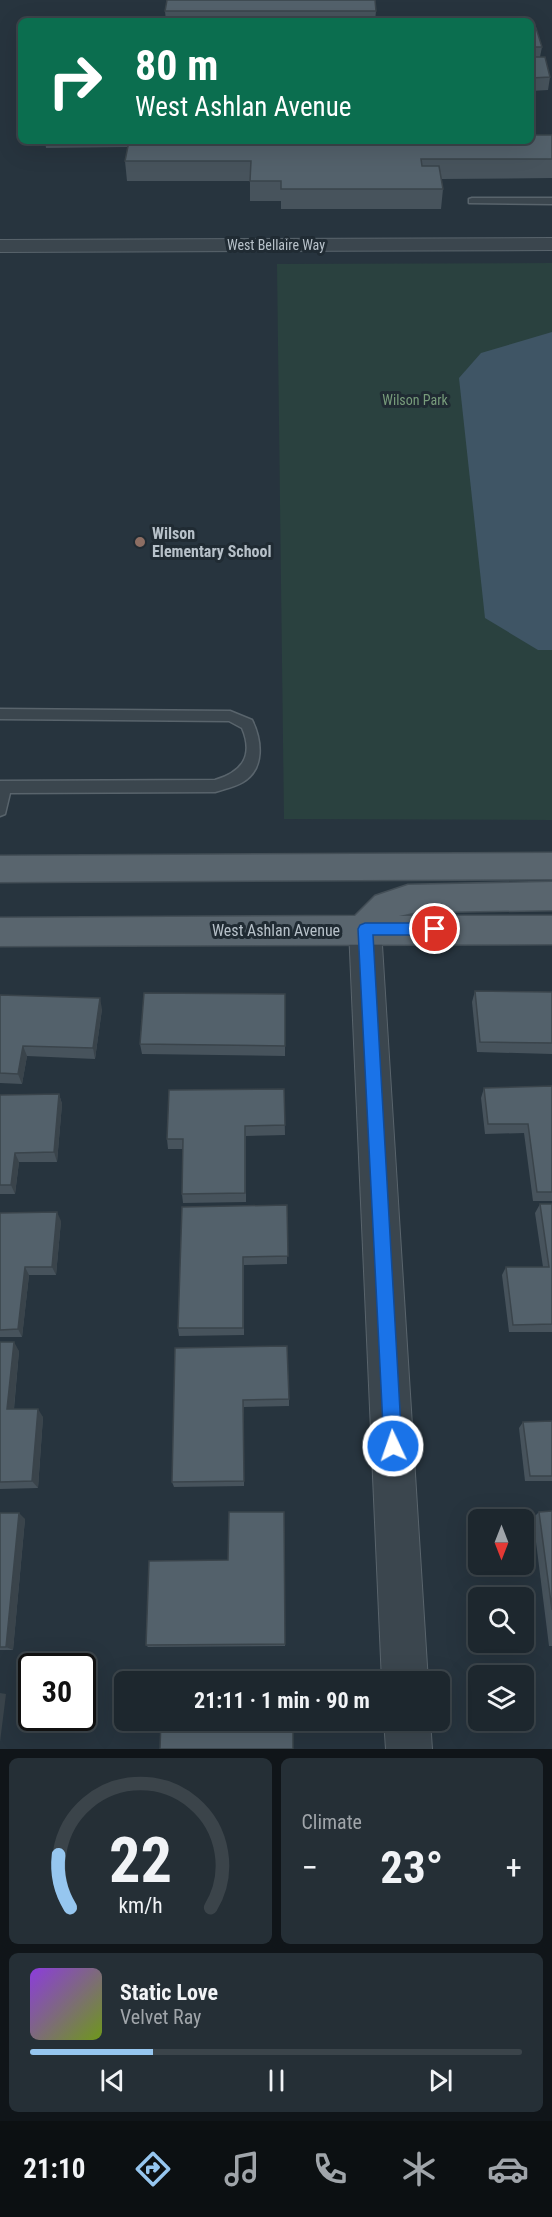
<!DOCTYPE html>
<html lang="en">
<head>
<meta charset="utf-8">
<style>
  :root { --surface:#1d272e; --page:#252f36; --text:#f1f3f6; --muted:#a0a5aa; --line:#3b444a; --accent:#96c6ef }
  body { margin:0; font-family:"Roboto Condensed",sans-serif; background:var(--page); color:var(--text); height:100vh; display:flex; flex-direction:column; font-size:22px; white-space:nowrap }
  * { box-sizing:border-box; margin:0 }
  p { font-size:20px; color:var(--muted) }
  .icon { flex:none; width:33px; height:33px; fill:none; stroke:currentColor; stroke-width:2; stroke-linecap:round; stroke-linejoin:round }
  .map { position:relative; height:1749px; overflow:hidden }
  .details { display:flex; flex-direction:column; gap:9px; padding:9px; background:#101519; flex:1 }
  .details>* { flex:none }
  .banner { position:absolute; left:18px; top:18px; width:516px; height:126px; border-radius:9px; box-shadow:0 6px 24px #0002,0 0 0 2px var(--line); background:#0b6e4f; color:#fff; overflow:hidden }
  .needle { width:39px; rotate:180deg }
  .fabs { position:absolute; left:468px; top:1509px; display:grid; gap:12px }
  .fabs a { display:grid; place-items:center; width:66px; height:66px; border-radius:9px; background:var(--surface); box-shadow:0 6px 24px #0002,0 0 0 2px var(--line); font-size:30px }
  .speed { position:absolute; left:18px; top:1653px; display:flex; gap:12px; font-size:30px; font-weight:700; text-align:center }
  .speed>* { display:grid; place-content:center; width:78px; height:78px; border-radius:50%; background:var(--surface); box-shadow:0 6px 24px #0002,0 0 0 2px var(--line); line-height:1 }
  .speed .limit { border:3px solid #111; border-radius:9px; background:#fff; color:#111 }
  .pin { position:absolute; display:grid; place-items:center; width:51px; height:51px; color:#fff; margin:-26px; border:3px solid #fff; border-radius:50%; box-shadow:0 2px 6px #0007 }
  .me { position:absolute; width:66px; margin:-33px; rotate:357deg; stroke-linejoin:round; filter:drop-shadow(0 0 4px #0008) }
  .turn { display:flex; align-items:center; gap:21px; height:126px; padding:0 18px; font-size:27px }
  .turn .icon { width:78px; height:78px; stroke-width:2.5 }
  .turn b { display:block; font-size:42px; line-height:51px }
  .big { font-size:45px; font-weight:700; line-height:1.1 }
  .details .tile { flex:1; display:flex; flex-direction:column; justify-content:center; gap:9px; min-width:0; padding:0 21px; border-radius:9px; background:var(--page) }
  .details .dial { align-items:center; gap:0 }
  .dial svg { height:156px; overflow:visible; fill:none; stroke:var(--line); stroke-width:7; stroke-linecap:round; text-anchor:middle }
  .dial text { fill:var(--text); stroke:none }
  .song { display:flex; align-items:center; gap:18px }
  .cover { width:72px; height:72px; border-radius:9px; background:linear-gradient(135deg,hsl(270 70% 55%),hsl(80 70% 35%)) }
  .played { height:6px; border-radius:3px; background:linear-gradient(90deg,var(--accent) 25%,var(--line) 25%) }
  .keys { display:flex; justify-content:space-around; direction:ltr }
  .heat { display:flex; justify-content:space-between; align-items:center; font-size:33px; direction:ltr }
  .details .tiles { flex:1; display:grid; gap:9px; grid-template-columns:1fr 1fr }
  .tile:last-child { grid-column:span 2 }
  .trip { position:absolute; left:114px; top:1671px; width:336px; height:60px; border-radius:9px; background:var(--surface); box-shadow:0 6px 24px #0002,0 0 0 2px var(--line); font-weight:700; line-height:60px; text-align:center }
  .tabs { display:flex; height:96px; justify-content:space-around; align-items:center; background:#0c1012; color:var(--muted) }
  .tabs .icon { width:42px; height:42px }
  .tabs .selected { color:var(--accent) }
  .tabs b { font-size:27px; color:var(--text) }
  .map>svg:first-child { display:block }
  .green { fill:#2a413f }
  .water { fill:#3f5565 }
  .lines { fill:none; stroke-linecap:round; stroke-linejoin:round }
  .lane-casing { stroke:#59646c; stroke-width:3 }
  .street-casing { stroke:#59646c; stroke-width:2 }
  .primary-casing { stroke:#444f57; stroke-width:3 }
  .lane { fill:#3b464e; fill-rule:evenodd }
  .street { fill:#3b464e; fill-rule:evenodd }
  .primary { fill:#59656e; fill-rule:evenodd }
  .wall { fill:#47535c }
  .shaded-wall { fill:#3a444b }
  .building { fill:#53616b; stroke:#3a444b; stroke-width:1.5 }
  .route { fill:#1a73e8; stroke:#114b97; stroke-width:1.5 }
  .education-dot { fill:#8d6e63; stroke:#202b33; stroke-width:2 }
  .labels { text-anchor:middle; stroke-width:6; stroke-linejoin:round; paint-order:stroke }
  .far-street-label { font-size:14px; fill:#b7c1c9; stroke:#202b33 }
  .far-park-label { font-size:14px; fill:#789c7b; stroke:#202b33 }
  .poi-label { font-size:16px; font-weight:bold; fill:#b7c1c9; stroke:#202b33; text-anchor:start }
  .street-label { font-size:16px; fill:#b7c1c9; stroke:#202b33 }
</style>
</head>
<body>
<div class="map">
<svg width="552" height="1749" viewBox="0 0 552 1749">
  <rect width="100%" height="100%" fill="#27343e"/>
  <polygon class="green" points="552,263 552,820 284,819 277,264"/>
  <polygon class="water" points="552,332 552,650 538,650 485,618 459,378 481,353"/>
  <g class="lines">
    <g class="lane-casing">
      <g id="lane">
        <polygon points="472,198 552,198 552,204 469,203 469,199"/>
        <path d="M0,709L230,711L252,720C262,740 265,769 243,782C235,787 224,789 215,792L10,793L5,814L0,816V781L215,780C242,772 254,756 242,728L229,721L0,719Z"/>
      </g>
    </g>
    <g class="street-casing">
      <g id="street">
        <polygon points="552,238 552,250 0,252 0,240"/>
        <polygon points="365,915 376,919 381,929 428,1682 382,1682 349,929 354,919"/>
        <polygon points="384,1720 430,1720 432,1749 386,1749"/>
      </g>
    </g>
    <g class="primary-casing">
      <g id="primary">
        <polygon points="552,853 552,879 0,882 0,856"/>
        <polygon points="552,882 552,910 417,912 399,916 552,916 552,944 0,946 0,918 355,916 375,896 408,885"/>
      </g>
    </g>
    <use href="#lane" class="lane"/>
    <use href="#street" class="street"/>
    <use href="#primary" class="primary"/>
  </g>
  <g class="wall">
    <polygon points="165,11 376,11 375,21 166,21"/>
    <polygon points="531,28 542,47 540,57 550,77 548,90 531,91"/>
    <polygon points="552,135 552,178 441,179 443,189 441,209 281,209 281,201 250,201 250,181 127,181 125,161 128,147 46,148 45,141 531,141"/>
    <polygon points="475,991 552,992 552,1054 477,1052 472,1002"/>
    <polygon points="285,994 285,1056 142,1054 140,1044"/>
    <polygon points="0,995 102,1009 95,1059 27,1056 22,1084 0,1083"/>
    <polygon points="552,1086 552,1201 533,1201 524,1133 485,1134 481,1098 484,1088"/>
    <polygon points="284,1089 285,1135 246,1136 246,1202 183,1203 182,1194 183,1149 168,1149 167,1139"/>
    <polygon points="59,1094 62,1104 57,1162 19,1162 15,1194 0,1194 0,1095"/>
    <polygon points="540,1204 552,1204 552,1332 509,1332 502,1275 506,1267 543,1267 535,1213"/>
    <polygon points="287,1205 287,1264 244,1265 244,1335 179,1336 178,1328"/>
    <polygon points="0,1213 61,1221 56,1275 29,1275 22,1337 0,1337"/>
    <polygon points="0,1342 19,1351 14,1409 43,1417 38,1488 0,1489"/>
    <polygon points="175,1348 289,1399 289,1406 244,1407 244,1486 174,1487 172,1482"/>
    <polygon points="552,1421 552,1481 525,1481 519,1428 523,1422"/>
    <polygon points="552,1511 552,1646 549,1646 533,1518 539,1512"/>
    <polygon points="284,1512 285,1646 148,1647 146,1645 228,1560"/>
    <polygon points="0,1513 25,1519 13,1650 0,1650"/>
  </g>
  <g class="shaded-wall">
    <polygon points="100,998 102,1009 95,1059 93,1048"/>
    <polygon points="23,1046 27,1056 22,1084 18,1074"/>
    <polygon points="59,1094 62,1104 57,1162 54,1152"/>
    <polygon points="15,1153 19,1162 15,1194 11,1185"/>
    <polygon points="57,1212 61,1221 56,1275 52,1267"/>
    <polygon points="25,1267 29,1275 22,1337 18,1329"/>
    <polygon points="14,1342 19,1351 13,1417 7,1409"/>
    <polygon points="38,1409 43,1417 38,1488 32,1481"/>
    <polygon points="19,1513 25,1519 13,1650 6,1647"/>
    <polygon points="0,1693 6,1694 0,1742"/>
  </g>
  <g class="building">
    <polygon points="167,0 375,0 376,11 165,11"/>
    <polygon points="531,28 536,28 542,47 531,47"/>
    <polygon points="531,57 545,57 550,77 531,78"/>
    <polygon points="531,135 552,135 552,159 421,159 422,166 439,166 443,189 281,189 281,181 250,181 251,161 125,161 129,141 531,141"/>
    <polygon points="475,991 552,992 552,1043 480,1042"/>
    <polygon points="144,993 285,994 285,1046 140,1044"/>
    <polygon points="0,995 100,998 93,1048 23,1046 18,1074 0,1073"/>
    <polygon points="552,1086 552,1192 537,1192 528,1124 488,1124 484,1088"/>
    <polygon points="284,1089 285,1125 245,1126 245,1193 182,1194 183,1139 167,1139 169,1090"/>
    <polygon points="59,1094 54,1152 15,1153 11,1185 0,1185 0,1095"/>
    <polygon points="540,1204 552,1204 552,1324 513,1325 506,1267 549,1267"/>
    <polygon points="287,1205 288,1256 243,1257 243,1328 178,1328 182,1207"/>
    <polygon points="57,1212 52,1267 25,1267 18,1329 0,1330 0,1213"/>
    <polygon points="0,1342 14,1342 7,1409 38,1409 32,1481 0,1482"/>
    <polygon points="287,1346 289,1399 243,1400 244,1481 172,1482 175,1348"/>
    <polygon points="552,1421 552,1476 530,1476 523,1422"/>
    <polygon points="552,1511 552,1610 539,1512"/>
    <polygon points="229,1512 284,1512 285,1644 146,1645 149,1561 228,1560"/>
    <polygon points="0,1513 19,1513 6,1647 0,1647"/>
    <polygon points="292,1677 292,1682 162,1682 162,1681"/>
    <polygon points="161,1720 293,1720 293,1749 160,1749"/>
  </g>
  <polygon class="route" points="365,923 435,923 440,925 442,929 440,933 435,935 373,935 402,1446 399,1453 393,1455 386,1453 384,1446 358,929 360,925"/>
  <circle class="education-dot" cx="140" cy="542" r="6"/>
  <g class="labels">
    <g class="far-street-label">
      <text x="276" y="250">West Bellaire Way</text>
    </g>
    <g class="far-park-label">
      <text x="415" y="405">Wilson Park</text>
    </g>
    <g class="poi-label">
      <text x="152" y="539">Wilson<tspan x="152" dy="18">Elementary School</tspan></text>
    </g>
    <g class="street-label">
      <text x="276" y="936">West Ashlan Avenue</text>
    </g>
  </g>
</svg>
<div class="fabs">
<a><svg class="needle" viewBox="-14 -14 28 28"><path d="M0-13l5 13h-10z" fill="#e53935"/><path d="M0 13l5-13h-10z" fill="#a0a5aa"/></svg></a>
<a><svg class="icon" aria-label="search" viewBox="0 0 24 24"><circle cx="10" cy="10" r="6"/><path d="M15 15l6 6"/></svg></a>
<a><svg class="icon" aria-label="layers" viewBox="0 0 24 24"><path d="M12 4l9 5-9 5-9-5zM3 14l9 5 9-5"/></svg></a>
</div>
<div class="speed"><div class="limit">30</div></div>
<div class="pin" style="left:435px;top:929px;background:#d93025"><svg class="icon" aria-label="arrive" viewBox="0 0 24 24"><path d="M6 21V4h12l-3 4 3 4H6"/></svg></div>
<svg class="me" style="left:393px;top:1446px" viewBox="-20 -20 40 40"><circle r="17" fill="#1a73e8" stroke="#fff" stroke-width="3"/><path d="M0-11L8 9 0 5-8 9z" fill="#fff"/></svg>
<div class="trip">21:11 · 1 min · 90 m</div>
<div class="banner">
<div class="turn"><svg class="icon" aria-label="right" viewBox="0 0 24 24"><path d="M7 20v-9h11M14 6l5 5-5 5"/></svg><div><b>80 m</b>West Ashlan Avenue</div></div>
</div>
</div>
<section class="details">
<div class="tiles">
<div class="tile dial"><svg viewBox="0 0 100 80">
<path d="M14 69A42 42 0 1 1 86 69"/>
<path d="M14 69A42 42 0 0 1 8 42" stroke="#96c6ef"/>
<text x="50" y="56" font-size="32" font-weight="700">22</text>
<text x="50" y="72" font-size="11">km/h</text>
</svg></div>
<div class="tile"><p>Climate</p>
<div class="heat"><a>−</a><b class="big">23°</b><a>+</a></div>
</div>
<div class="tile">
<div class="song"><i class="cover"></i><div><b>Static Love</b><p>Velvet Ray</p></div></div>
<div class="played"></div>
<div class="keys"><svg class="icon" aria-label="previous" viewBox="0 0 24 24"><path d="M18 5L8 12l10 7zM5 5v14"/></svg><svg class="icon" aria-label="pause" viewBox="0 0 24 24"><path d="M8 5v14M16 5v14"/></svg><svg class="icon" aria-label="next" viewBox="0 0 24 24"><path d="M6 5l10 7-10 7zM19 5v14"/></svg></div>
</div>
</div>
</section>
<nav class="tabs">
<b>21:10</b>
<svg class="icon selected" aria-label="directions" viewBox="0 0 24 24"><path d="M12 3l9 9-9 9-9-9zM9 14v-3h6M13 9l2 2-2 2"/></svg>
<svg class="icon" aria-label="music" viewBox="0 0 24 24"><path d="M9 18V5l10-2v13"/><circle cx="6" cy="18" r="3"/><circle cx="16" cy="16" r="3"/></svg>
<svg class="icon" aria-label="phone" viewBox="0 0 24 24"><path d="M5 4h4l2 5-3 2q2 4 5 5l2-3 5 2v4C11 20 4 13 5 4z"/></svg>
<svg class="icon" aria-label="climate" viewBox="0 0 24 24"><path d="M12 3v18M4 7l16 10M4 17L20 7"/></svg>
<svg class="icon" aria-label="car" viewBox="0 0 24 24"><path d="M5 17H2v-5l4-1 3-4h7l3 4 3 1v5h-3M9 17h6M6 11h13"/><circle cx="7" cy="17" r="2"/><circle cx="17" cy="17" r="2"/></svg>
</nav>
</body>
</html>
